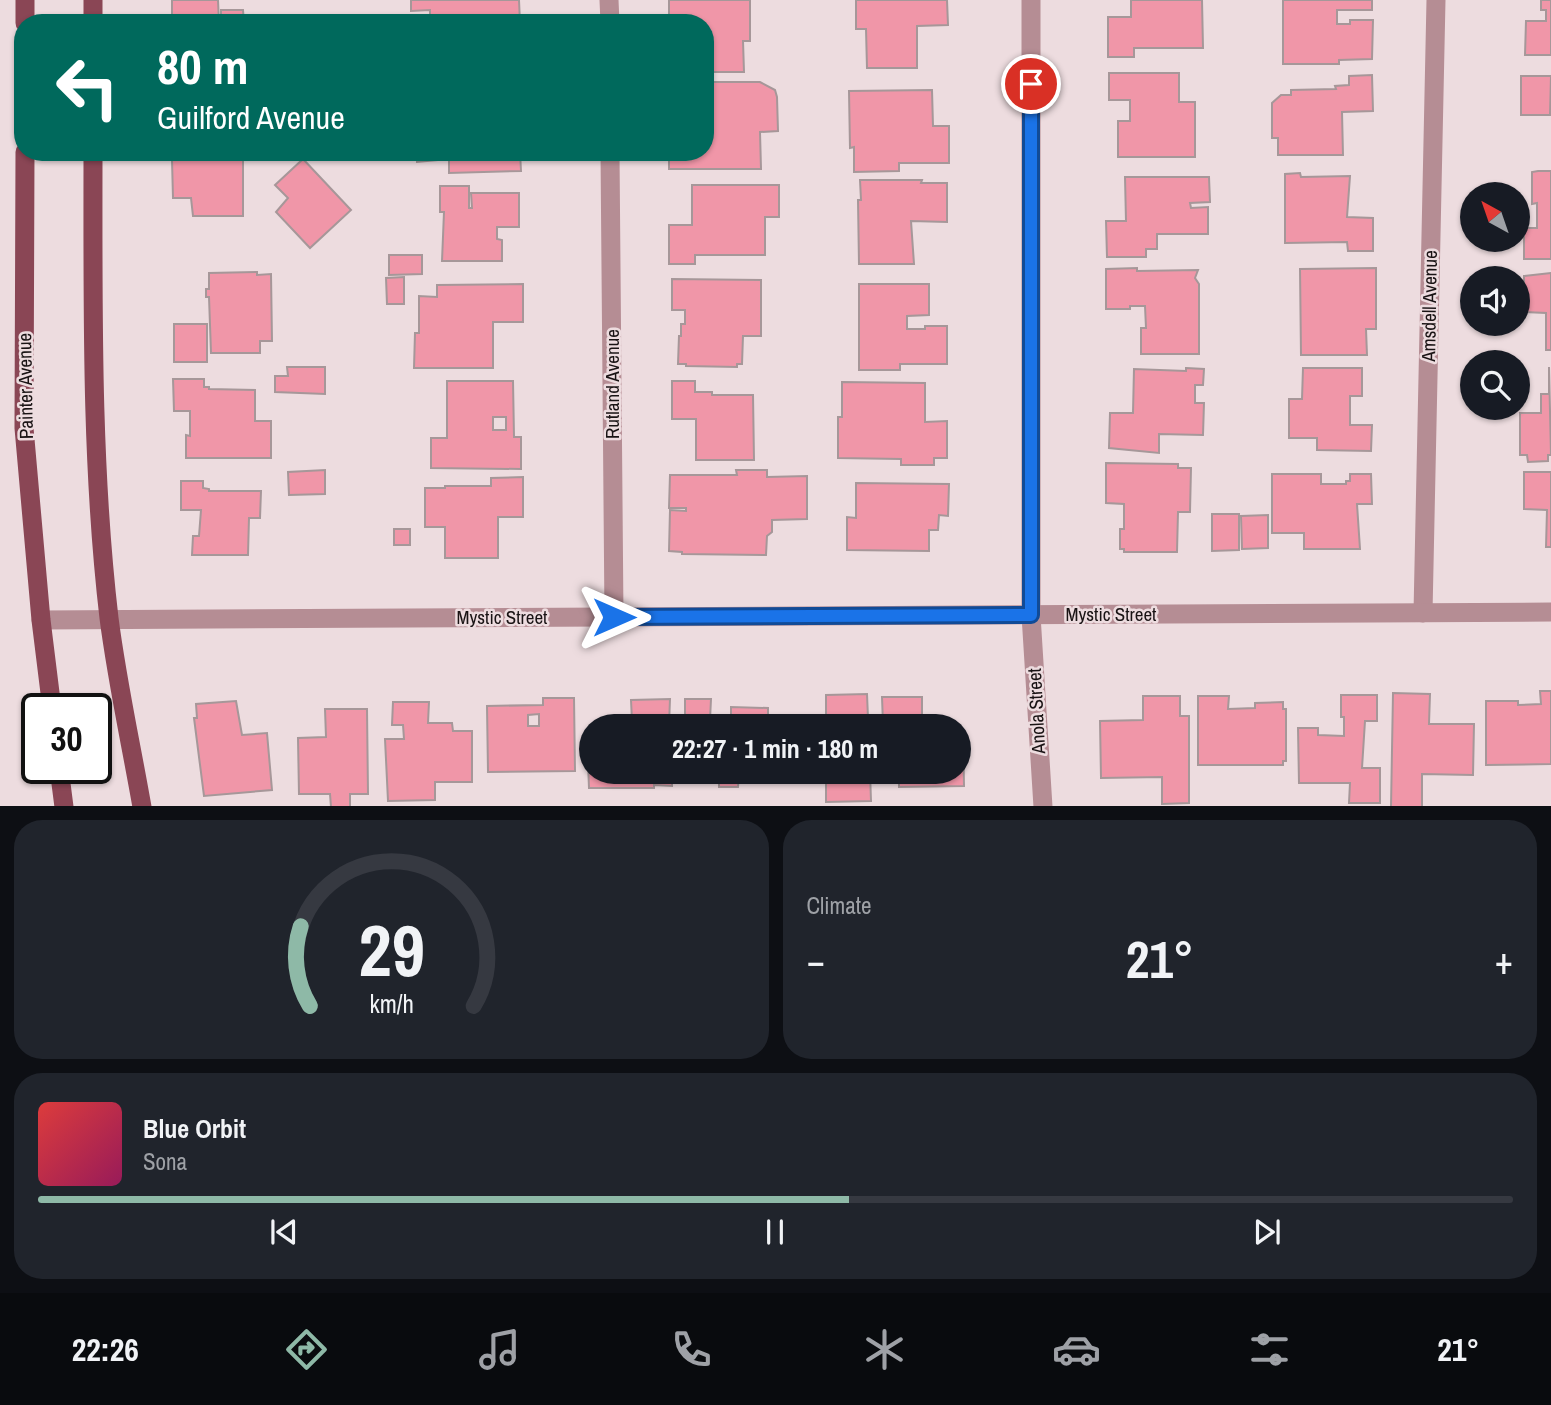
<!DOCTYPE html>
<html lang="en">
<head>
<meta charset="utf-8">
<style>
  :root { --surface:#171b24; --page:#20242c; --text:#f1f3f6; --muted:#9ea1a6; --line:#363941; --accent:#8eb9a7 }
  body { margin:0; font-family:"Archivo Narrow",sans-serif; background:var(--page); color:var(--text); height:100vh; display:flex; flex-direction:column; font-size:26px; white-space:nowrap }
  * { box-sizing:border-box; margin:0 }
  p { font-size:23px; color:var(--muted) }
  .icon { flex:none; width:38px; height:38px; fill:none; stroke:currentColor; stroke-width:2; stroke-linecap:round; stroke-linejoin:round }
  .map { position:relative; height:806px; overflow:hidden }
  .side { display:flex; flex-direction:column; gap:14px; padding:14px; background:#0d0f14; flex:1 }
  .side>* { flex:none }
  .guide { position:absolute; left:14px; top:14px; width:700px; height:147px; border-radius:28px; box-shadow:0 2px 5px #0004; background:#00695c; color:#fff; overflow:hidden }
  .needle { width:46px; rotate:320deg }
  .buttons { position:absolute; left:1460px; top:182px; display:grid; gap:14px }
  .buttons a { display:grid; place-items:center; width:70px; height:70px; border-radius:50%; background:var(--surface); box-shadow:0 2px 5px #0004; font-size:35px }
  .speed { position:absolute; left:21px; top:693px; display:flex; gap:14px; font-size:35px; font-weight:700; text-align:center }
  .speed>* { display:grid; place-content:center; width:91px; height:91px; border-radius:50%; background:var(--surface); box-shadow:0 2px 5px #0004; line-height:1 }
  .speed .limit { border:4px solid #111; border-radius:10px; background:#fff; color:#111 }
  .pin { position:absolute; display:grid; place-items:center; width:60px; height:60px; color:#fff; margin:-30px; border:4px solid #fff; border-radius:50%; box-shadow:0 2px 7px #0007 }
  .me { position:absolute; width:77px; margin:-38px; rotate:90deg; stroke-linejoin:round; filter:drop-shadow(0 0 5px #0008) }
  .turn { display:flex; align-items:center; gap:24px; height:147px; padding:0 28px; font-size:32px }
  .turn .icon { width:91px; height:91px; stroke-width:2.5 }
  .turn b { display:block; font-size:49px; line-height:60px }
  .big { font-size:52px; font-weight:800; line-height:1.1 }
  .side .tile { flex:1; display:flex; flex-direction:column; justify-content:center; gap:10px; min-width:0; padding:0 24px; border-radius:28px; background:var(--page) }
  .side .dial { align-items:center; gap:0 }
  .dial svg { height:182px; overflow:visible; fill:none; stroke:var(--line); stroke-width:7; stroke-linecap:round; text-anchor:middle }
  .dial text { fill:var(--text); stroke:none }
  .song { display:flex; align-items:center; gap:21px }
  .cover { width:84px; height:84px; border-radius:10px; background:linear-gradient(135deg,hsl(0 70% 55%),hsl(330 70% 35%)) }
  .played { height:7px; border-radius:4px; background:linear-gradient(90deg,var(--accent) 55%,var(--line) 55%) }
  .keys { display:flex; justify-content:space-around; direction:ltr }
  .heat { display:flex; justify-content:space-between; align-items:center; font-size:38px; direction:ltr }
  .side .tiles { flex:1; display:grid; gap:14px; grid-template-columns:1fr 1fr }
  .tile:last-child { grid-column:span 2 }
  .trip { position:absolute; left:579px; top:714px; width:392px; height:70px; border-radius:35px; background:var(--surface); box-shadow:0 2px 5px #0004; font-weight:800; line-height:70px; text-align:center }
  .tabs { display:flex; height:112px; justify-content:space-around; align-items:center; background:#090b0e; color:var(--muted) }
  .tabs .icon { width:49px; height:49px }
  .tabs .active { color:var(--accent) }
  .tabs b { font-size:32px; color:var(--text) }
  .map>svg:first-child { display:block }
  .building { fill:#f096a8; stroke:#a69799; stroke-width:2; fill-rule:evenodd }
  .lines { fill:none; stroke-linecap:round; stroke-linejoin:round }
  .minor { stroke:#b58d94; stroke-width:19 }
  .primary { stroke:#8a4655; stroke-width:19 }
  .route-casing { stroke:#114b97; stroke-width:18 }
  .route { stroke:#1a73e8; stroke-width:12 }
  .labels { text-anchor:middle; stroke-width:5; stroke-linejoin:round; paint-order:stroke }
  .street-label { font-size:19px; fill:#191314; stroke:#eddcdf }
</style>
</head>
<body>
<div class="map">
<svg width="1551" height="807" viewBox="0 0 1551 807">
  <rect width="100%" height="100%" fill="#eddcdf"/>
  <g class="building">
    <polygon points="172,0 218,0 219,23 172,23"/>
    <polygon points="411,0 519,0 520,23 430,23 430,10 411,11"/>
    <polygon points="669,0 750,0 750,41 743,41 744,72 705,72 705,23 697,23 697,20 685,19 685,23 676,23 676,16 669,16"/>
    <polygon points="856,0 947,0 948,25 917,26 917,68 867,68 866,29 856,29"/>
    <polygon points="1131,0 1202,0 1203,48 1134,48 1134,57 1108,57 1108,17 1131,17"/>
    <polygon points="1283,0 1372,0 1372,10 1337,10 1337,24 1350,24 1350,20 1373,20 1372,59 1339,60 1339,64 1283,64"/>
    <polygon points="1541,0 1551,0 1551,55 1525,55 1526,21 1546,21 1546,10 1541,10"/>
    <polygon points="221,10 243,10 244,23 221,23"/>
    <polygon points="1109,73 1179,73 1179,102 1195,102 1195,157 1118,157 1118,121 1130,121 1130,100 1109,100"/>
    <polygon points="1372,75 1373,111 1342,112 1343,155 1278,155 1278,138 1272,138 1272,103 1281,95 1291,95 1291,90 1336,89 1335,86 1349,85 1349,76"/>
    <polygon points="1521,76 1551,76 1550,115 1521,115"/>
    <polygon points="705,82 760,82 775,90 777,97 778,131 760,132 761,169 669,169 669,152 705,152"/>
    <polygon points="932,90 933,126 949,126 949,163 899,163 899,171 854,172 854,147 850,148 849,91"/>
    <polygon points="417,152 520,152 521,171 449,173 449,159 417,162"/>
    <polygon points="303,159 351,210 310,248 276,212 288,198 275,185"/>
    <polygon points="172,160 243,160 243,216 193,216 191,198 173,198"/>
    <polygon points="1538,171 1551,171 1551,259 1524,259 1524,228 1537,228 1537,203 1532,204 1532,172"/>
    <polygon points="1300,173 1301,177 1350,176 1347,217 1373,218 1373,251 1348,251 1347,242 1285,243 1285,174"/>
    <polygon points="1125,177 1209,177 1210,202 1190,203 1191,208 1208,207 1208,234 1157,234 1157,249 1146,249 1146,257 1107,257 1106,221 1126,221"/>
    <polygon points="860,180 922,180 921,183 947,183 947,222 911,221 914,264 859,264 858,200 861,200"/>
    <polygon points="692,185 779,185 779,217 765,217 765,255 695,255 695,264 669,264 669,225 692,225"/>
    <polygon points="440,186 469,186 469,208 472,208 471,193 519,193 519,227 497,227 497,239 502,240 502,261 442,261 444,212 440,212"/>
    <polygon points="389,255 422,255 422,274 389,275"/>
    <polygon points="1137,268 1137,271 1198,270 1195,278 1199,284 1199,354 1141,354 1141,328 1146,328 1145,306 1130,306 1130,309 1106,309 1106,269"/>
    <polygon points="1376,268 1376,329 1366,329 1367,355 1301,355 1300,269"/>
    <polygon points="257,272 257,275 271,274 272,341 260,341 260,353 211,353 209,297 206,297 206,289 209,289 209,273"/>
    <polygon points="1551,273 1551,350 1546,350 1546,313 1524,312 1524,276"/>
    <polygon points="404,277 404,304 387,304 386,278"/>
    <polygon points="672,279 761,280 761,336 743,336 742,364 737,364 737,367 686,366 686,364 678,364 679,336 681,336 681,324 685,324 685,310 672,310"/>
    <polygon points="523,284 523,322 493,322 493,368 414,368 415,333 419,333 419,296 437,297 437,285"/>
    <polygon points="859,284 929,284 929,315 907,316 907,329 925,329 925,326 947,326 947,364 900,364 900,370 859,370"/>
    <rect x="174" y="324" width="33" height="38"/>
    <polygon points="287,367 325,367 325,394 275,392 275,376 288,376"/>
    <polygon points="1549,367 1551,455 1548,455 1548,461 1528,462 1527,455 1520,455 1520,413 1541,413 1541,394 1549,394"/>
    <polygon points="1186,368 1204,369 1203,385 1195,385 1195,403 1204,403 1203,435 1159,434 1159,453 1109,448 1110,413 1133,413 1134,369 1186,371"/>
    <polygon points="1303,368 1362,368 1362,396 1350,396 1350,425 1372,425 1371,451 1317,450 1317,438 1289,438 1289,399 1302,399"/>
    <polygon points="173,379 204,379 204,387 209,387 209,389 255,390 255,421 271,421 271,458 186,458 186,435 190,436 190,411 174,411"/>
    <path d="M447,381H513L514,437H521V469L431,468V438H447ZM493,417H506V430H493Z"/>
    <polygon points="672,381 695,381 695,392 712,392 712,395 753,395 754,460 696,460 696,419 672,419"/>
    <polygon points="842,382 925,383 925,422 947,421 947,458 934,458 934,465 901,465 901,459 838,458 838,417 842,417"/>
    <polygon points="1106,463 1178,464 1178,468 1191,468 1190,512 1178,512 1177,552 1124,552 1124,549 1120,549 1120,529 1124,529 1124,504 1106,503"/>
    <polygon points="325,470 325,494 289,495 288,472"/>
    <polygon points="736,470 767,470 767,477 807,476 807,519 772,520 772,532 767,536 766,555 682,554 682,552 669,551 670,510 686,511 686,508 669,508 670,475 737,475"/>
    <polygon points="1524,472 1551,472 1551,547 1546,547 1547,510 1524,509"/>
    <polygon points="1272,474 1321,474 1321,484 1346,484 1346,481 1350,481 1350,474 1371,474 1372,504 1357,504 1360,549 1304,549 1304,533 1272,533"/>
    <polygon points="523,477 523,517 498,517 498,558 445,558 445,527 425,527 425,488 445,488 445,486 491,486 491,478"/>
    <polygon points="181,481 203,481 203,488 209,489 209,491 261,491 260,518 249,518 248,555 192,555 193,536 199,536 201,510 181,510"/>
    <polygon points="856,483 949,484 948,516 939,515 938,530 929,530 929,551 847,550 847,517 856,518"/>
    <polygon points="1212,514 1239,514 1239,550 1212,551"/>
    <polygon points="1268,515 1268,548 1242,549 1241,516"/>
    <rect x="394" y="529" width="16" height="16"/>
    <polygon points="1540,691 1551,691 1551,764 1486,765 1486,701 1518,701 1518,705 1541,704"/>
    <polygon points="1393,693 1430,694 1429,724 1474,724 1473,775 1422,774 1422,807 1391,807"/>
    <polygon points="867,694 868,718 870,718 870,726 781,726 781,724 826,724 826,695"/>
    <polygon points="1341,695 1377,695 1377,721 1365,721 1362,768 1380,768 1380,803 1349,803 1350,783 1299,783 1298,728 1318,728 1318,735 1344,736 1344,717 1341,717"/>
    <polygon points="1143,696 1180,696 1180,716 1189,716 1189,803 1162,804 1162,777 1101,778 1100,721 1143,720"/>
    <polygon points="1198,696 1229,696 1228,709 1255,708 1255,703 1283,702 1283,709 1286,709 1286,761 1283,761 1283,765 1198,765"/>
    <polygon points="882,697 922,697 922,719 918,719 918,726 883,724"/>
    <path d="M543,698H574L575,771L488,772L487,706L543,705ZM539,714V726H528V715Z"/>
    <polygon points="670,699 669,725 673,726 635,726 635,721 632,721 631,700"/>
    <polygon points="685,699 711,699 710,720 731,720 731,707 768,708 768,726 685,726"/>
    <polygon points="236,701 242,735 267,733 272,790 204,796 194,718 197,718 196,704"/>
    <polygon points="393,702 429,702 428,723 452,723 453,731 472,731 472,782 435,782 435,800 388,801 385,739 404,739 403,725 392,725"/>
    <polygon points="325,709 367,709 368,794 350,794 350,807 331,807 330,794 299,794 298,738 326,737"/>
    <polygon points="959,729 963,729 964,786 899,787 899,772 959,772"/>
    <polygon points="589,732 592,732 592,772 672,772 672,786 654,785 654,788 589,788 587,738 589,738"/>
    <polygon points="719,772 739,772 738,787 719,787"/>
    <polygon points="781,772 870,772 871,801 826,802 826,781 781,781"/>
  </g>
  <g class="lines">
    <g class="minor">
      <polyline points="609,0 610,23"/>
      <polyline points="1031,0 1031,615 1043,807"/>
      <polyline points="610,152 614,617"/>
      <polyline points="1423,613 1436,0"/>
      <polyline points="41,620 1551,612"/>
    </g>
    <g class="primary">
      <polyline points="25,23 25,0"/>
      <polyline points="93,23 93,0"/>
      <polyline points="25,152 24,428 41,620 52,709"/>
      <path d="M93,152C93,308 91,464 109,618C117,681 131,744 142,807"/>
      <polyline points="59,768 64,807"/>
    </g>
  </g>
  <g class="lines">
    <g class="route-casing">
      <polyline id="route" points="614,617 1031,615 1031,84"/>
    </g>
    <use href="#route" class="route"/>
  </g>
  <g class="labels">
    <g class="street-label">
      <text transform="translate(1429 306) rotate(-89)" y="7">Amsdell Avenue</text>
      <text transform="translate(612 384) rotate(-90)" y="7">Rutland Avenue</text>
      <text transform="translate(25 386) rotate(-91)" y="7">Painter Avenue</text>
      <text x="1111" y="621">Mystic Street</text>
      <text x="502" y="624">Mystic Street</text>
      <text transform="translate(1036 711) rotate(-93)" y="7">Anola Street</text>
    </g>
  </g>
</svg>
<div class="buttons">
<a><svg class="needle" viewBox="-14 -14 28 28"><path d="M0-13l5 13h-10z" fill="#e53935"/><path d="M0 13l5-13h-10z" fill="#9ea1a6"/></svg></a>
<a><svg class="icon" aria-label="sound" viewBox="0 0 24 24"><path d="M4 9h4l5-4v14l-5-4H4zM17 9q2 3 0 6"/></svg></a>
<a><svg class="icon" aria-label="search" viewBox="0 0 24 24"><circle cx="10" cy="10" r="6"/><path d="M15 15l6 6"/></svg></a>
</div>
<div class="speed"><div class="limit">30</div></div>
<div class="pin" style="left:1031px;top:84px;background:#d93025"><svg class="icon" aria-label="arrive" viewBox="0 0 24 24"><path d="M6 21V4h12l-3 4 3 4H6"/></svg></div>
<svg class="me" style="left:614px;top:617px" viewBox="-20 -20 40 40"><path d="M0-17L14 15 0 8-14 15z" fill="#1a73e8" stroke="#fff" stroke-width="4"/></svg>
<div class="trip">22:27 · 1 min · 180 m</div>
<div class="guide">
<div class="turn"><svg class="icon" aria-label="left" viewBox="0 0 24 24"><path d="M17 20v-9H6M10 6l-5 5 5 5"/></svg><div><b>80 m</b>Guilford Avenue</div></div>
</div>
</div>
<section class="side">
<div class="tiles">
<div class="tile dial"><svg viewBox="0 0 100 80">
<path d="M14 69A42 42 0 1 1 86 69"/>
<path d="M14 69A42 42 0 0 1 10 34" stroke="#8eb9a7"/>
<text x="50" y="56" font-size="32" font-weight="700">29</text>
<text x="50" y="72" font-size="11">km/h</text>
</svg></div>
<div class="tile"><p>Climate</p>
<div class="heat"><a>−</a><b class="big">21°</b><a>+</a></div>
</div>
<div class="tile">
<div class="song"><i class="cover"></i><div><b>Blue Orbit</b><p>Sona</p></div></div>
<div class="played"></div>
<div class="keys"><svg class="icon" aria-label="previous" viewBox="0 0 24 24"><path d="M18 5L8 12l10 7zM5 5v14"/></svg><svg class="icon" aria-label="pause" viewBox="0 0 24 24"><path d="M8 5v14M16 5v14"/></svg><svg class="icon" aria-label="next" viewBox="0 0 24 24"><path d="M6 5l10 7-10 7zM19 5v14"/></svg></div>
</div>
</div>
</section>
<nav class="tabs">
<b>22:26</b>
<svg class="icon active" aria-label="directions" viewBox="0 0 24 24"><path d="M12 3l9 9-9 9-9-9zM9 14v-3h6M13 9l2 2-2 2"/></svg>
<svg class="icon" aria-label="music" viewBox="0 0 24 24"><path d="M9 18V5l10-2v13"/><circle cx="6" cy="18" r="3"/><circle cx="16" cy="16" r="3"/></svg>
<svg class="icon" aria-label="phone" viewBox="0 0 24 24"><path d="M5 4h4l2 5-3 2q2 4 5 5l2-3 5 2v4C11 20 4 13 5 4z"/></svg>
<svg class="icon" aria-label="climate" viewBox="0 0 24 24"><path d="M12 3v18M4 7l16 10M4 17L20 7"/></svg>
<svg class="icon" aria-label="car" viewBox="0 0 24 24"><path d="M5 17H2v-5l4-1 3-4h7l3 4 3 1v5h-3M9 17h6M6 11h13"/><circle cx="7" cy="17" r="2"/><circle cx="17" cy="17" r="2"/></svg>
<svg class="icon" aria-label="filters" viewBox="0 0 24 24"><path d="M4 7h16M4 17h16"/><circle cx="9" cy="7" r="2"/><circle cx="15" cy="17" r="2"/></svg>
<b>21°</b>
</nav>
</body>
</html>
